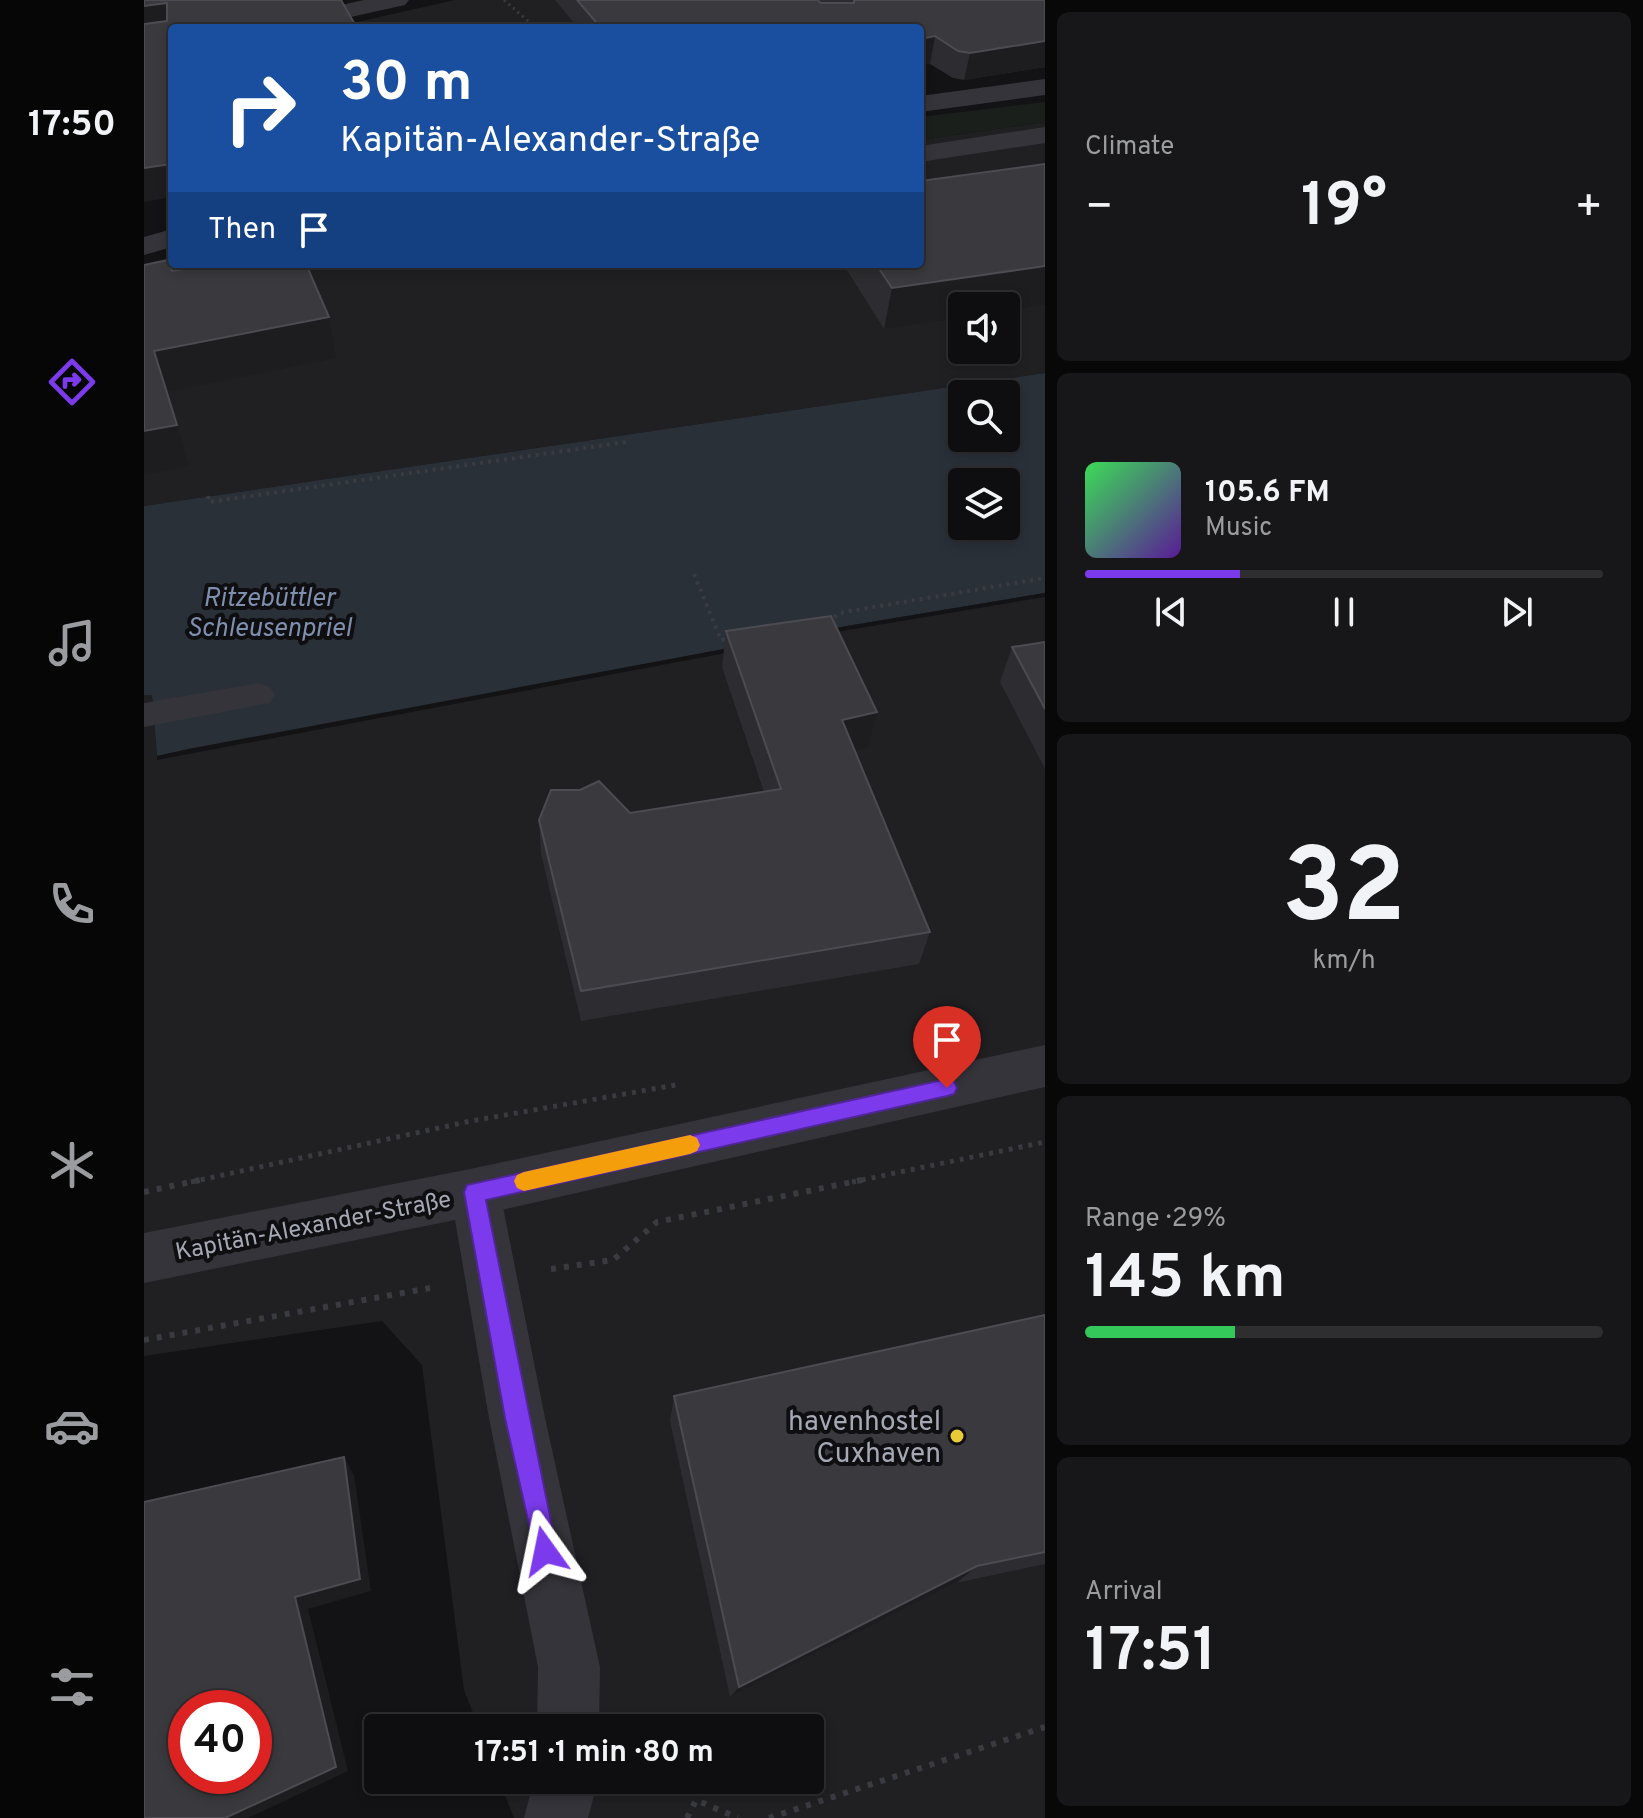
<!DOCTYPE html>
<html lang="en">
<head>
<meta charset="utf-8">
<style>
  :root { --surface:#0e0e10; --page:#171719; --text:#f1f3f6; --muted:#9b9c9f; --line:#2e2e30; --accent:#7c3aed }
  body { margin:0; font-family:Overpass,sans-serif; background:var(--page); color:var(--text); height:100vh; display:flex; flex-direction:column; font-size:30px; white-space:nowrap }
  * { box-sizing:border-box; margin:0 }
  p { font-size:26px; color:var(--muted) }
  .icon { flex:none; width:44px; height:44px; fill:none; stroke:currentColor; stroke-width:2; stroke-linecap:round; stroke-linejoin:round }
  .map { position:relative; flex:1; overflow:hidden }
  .panel { display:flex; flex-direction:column; gap:12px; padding:12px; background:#080809; width:598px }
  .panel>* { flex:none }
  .top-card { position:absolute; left:24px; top:24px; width:756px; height:244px; border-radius:8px; box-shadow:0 4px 12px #0003,0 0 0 2px var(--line); background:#1a4fa0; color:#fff; overflow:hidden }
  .tools { position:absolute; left:804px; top:292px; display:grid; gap:16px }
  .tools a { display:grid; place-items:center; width:72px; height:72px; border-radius:8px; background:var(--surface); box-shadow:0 4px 12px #0003,0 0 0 2px var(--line); font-size:40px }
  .speed { position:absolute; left:24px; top:1690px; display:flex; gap:16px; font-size:40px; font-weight:700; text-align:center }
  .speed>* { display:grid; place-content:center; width:104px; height:104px; border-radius:50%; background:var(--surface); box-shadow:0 4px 12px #0003,0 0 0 2px var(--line); line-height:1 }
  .speed .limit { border:12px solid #d22; background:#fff; color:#111 }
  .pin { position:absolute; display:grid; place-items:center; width:68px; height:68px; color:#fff; margin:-82px -34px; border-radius:50% 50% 50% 0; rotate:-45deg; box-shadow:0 0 8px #0007 }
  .pin .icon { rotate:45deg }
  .me { position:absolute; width:88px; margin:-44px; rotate:348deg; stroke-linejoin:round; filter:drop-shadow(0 0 6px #0008) }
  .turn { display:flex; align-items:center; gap:28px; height:168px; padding:0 40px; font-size:36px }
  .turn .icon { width:104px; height:104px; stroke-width:2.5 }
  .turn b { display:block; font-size:56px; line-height:68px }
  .then { display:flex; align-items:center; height:76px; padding:0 40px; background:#0003; gap:16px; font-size:30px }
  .big { font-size:60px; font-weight:700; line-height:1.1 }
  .panel .widget { flex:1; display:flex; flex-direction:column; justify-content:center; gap:12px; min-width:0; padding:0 28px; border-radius:12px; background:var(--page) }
  .panel .dial { align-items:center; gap:0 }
  .dial b { font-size:104px; line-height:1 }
  .song { display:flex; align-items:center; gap:24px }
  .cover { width:96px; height:96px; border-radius:12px; background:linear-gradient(135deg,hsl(130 70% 55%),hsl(270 70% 35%)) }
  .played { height:8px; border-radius:4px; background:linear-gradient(90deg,var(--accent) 30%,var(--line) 30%) }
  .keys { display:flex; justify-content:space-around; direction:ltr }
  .heat { display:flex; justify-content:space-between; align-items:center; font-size:44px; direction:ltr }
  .charge { height:12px; border-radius:6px; background:linear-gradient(90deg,#34c759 29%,var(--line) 0) }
  .trip { position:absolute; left:220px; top:1714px; width:460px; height:80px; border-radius:8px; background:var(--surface); box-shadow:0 4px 12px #0003,0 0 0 2px var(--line); font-weight:700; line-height:80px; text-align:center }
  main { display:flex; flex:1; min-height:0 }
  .tab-bar { display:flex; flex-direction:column; width:144px; justify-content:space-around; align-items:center; background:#060606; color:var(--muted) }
  .tab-bar .icon { width:56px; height:56px }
  .tab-bar .active { color:var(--accent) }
  .tab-bar b { font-size:36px; color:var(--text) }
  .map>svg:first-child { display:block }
  .built { fill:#201f22; fill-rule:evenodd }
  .green { fill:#1a1f1b }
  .water { fill:#2a3038; fill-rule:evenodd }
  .pier { fill:#131315 }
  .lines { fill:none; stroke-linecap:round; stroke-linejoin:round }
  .path-far3 { stroke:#3a3b41; stroke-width:3; stroke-dasharray:2 4; stroke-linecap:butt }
  .path-far2 { stroke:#3a3b41; stroke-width:4; stroke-dasharray:3 5; stroke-linecap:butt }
  .path-far1 { stroke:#3a3b41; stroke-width:5; stroke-dasharray:4 6; stroke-linecap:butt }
  .path { stroke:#3a3b41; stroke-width:6; stroke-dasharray:5 8; stroke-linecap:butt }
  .service { fill:#34343a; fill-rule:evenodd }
  .minor { fill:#34343a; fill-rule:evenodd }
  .tertiary { fill:#34343a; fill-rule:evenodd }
  .wall { fill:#2d2c30 }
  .shaded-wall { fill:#1d1d1f }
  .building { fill:#3a3a3e; stroke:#4b4b51; stroke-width:2; fill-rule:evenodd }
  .route { fill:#7c3aed; stroke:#51269a; stroke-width:2 }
  .slow { fill:#f59e0b }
  .poi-dot { fill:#e9ca37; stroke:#0f0e10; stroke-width:3 }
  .labels { text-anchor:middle; stroke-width:8; stroke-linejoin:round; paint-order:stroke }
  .street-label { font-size:24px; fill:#a5a8b5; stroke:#0f0e10 }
  .water-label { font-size:26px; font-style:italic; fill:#7e90ae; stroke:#0f0e10 }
  .near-poi-label { font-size:28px; fill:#a5a8b5; stroke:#0f0e10; text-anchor:end }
</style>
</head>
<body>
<main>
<nav class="tab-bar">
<b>17:50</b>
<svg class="icon active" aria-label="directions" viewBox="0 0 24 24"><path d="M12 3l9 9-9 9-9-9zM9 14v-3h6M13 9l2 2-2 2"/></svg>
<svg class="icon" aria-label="music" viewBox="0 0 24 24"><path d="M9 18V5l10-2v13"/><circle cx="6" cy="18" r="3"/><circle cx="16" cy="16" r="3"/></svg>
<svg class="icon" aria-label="phone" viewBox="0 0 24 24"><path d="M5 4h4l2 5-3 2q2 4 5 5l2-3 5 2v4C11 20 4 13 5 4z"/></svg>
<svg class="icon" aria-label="climate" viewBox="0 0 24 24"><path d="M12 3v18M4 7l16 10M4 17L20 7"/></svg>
<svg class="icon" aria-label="car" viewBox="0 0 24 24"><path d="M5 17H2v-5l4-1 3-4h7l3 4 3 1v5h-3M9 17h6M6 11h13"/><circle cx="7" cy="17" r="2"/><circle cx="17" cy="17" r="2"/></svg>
<svg class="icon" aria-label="filters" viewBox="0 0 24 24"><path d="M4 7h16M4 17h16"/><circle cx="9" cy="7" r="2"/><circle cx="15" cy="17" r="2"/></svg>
</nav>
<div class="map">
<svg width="901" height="1818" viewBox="0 0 901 1818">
  <rect width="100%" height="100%" fill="#131315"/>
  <g class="built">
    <polygon points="311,0 540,0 540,28 187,28"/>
    <path d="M901,122V373L0,506V308L13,272L51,264H776V140ZM818,306H862V350H818Z"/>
    <polygon points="901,593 901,1818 370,1818 355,1780 666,1780 666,1728 335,1728 320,1690 278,1365 238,1321 0,1356 0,695 8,695 13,756 703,626"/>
  </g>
  <polygon class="green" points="901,102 901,122 776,140 776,117"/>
  <path class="water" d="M901,373V593L703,626L13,756L8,695H0V506ZM818,394H862V438H818ZM818,482H862V526H818Z"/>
  <polygon class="pier" points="901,593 901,597 704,630 13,760 13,756 44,749 703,626"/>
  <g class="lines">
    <polyline class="path-far3" points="360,0 392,28"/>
    <g class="path-far2">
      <polyline points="64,496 65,502 483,442"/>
      <polyline points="550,574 577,640 584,639"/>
      <polyline points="685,623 695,613 901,578"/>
    </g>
    <g class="path-far1">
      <polyline points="47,1182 322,1122 537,1084"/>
      <polyline points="708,1182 901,1142"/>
    </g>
    <g class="path">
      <polyline points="0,1192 56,1180"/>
      <polyline points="407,1269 469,1260 513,1222 718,1180"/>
      <polyline points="0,1340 286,1288"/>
      <polyline points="543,1818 552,1800 594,1818"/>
      <polyline points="625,1818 901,1727"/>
    </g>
    <polygon class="service" points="115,683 126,687 131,695 126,703 0,727 0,703"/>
    <g class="minor">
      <polygon points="220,0 265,0 261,5 157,28 112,28 115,23"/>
      <polygon points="901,79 901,95 776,112 776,96"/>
      <polygon points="901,127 901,143 776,162 776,146"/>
      <polygon points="28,229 28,247 0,255 0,237"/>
      <polygon points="901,1045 901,1087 331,1216 313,1209 306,1192 313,1175 331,1168"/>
    </g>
    <g class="tertiary">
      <polygon points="331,1168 349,1175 356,1192 401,1418 456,1667 455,1728 393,1728 394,1667 345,1418 311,1220 0,1283 0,1233"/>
      <polygon points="390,1780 454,1780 444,1818 380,1818"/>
    </g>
  </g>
  <g class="wall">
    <polygon points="411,0 901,0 901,67 820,80 809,78 786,64 776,28 434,28"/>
    <polygon points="901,164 901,305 862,311 862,306 740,329 699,264 776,264"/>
    <polygon points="582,631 724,748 711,750 786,932 775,964 437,1021 397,854 395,820 486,813 620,792 578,667"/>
    <polygon points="901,642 901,769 856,682 868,647"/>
    <polygon points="901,1315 901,1564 812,1583 586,1697 526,1421 530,1396"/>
  </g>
  <g class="shaded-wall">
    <polygon points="23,3 29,28 0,37 0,6"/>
    <polygon points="791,36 786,64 776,65 776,39"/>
    <polygon points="901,41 901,67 820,80 826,53"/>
    <polygon points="28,164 28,197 0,202 0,168"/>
    <polygon points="901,266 901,305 862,311 862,306 818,306 818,318 740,329 748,288"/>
    <polygon points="185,317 192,358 22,392 10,351"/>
    <polygon points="33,425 45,466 0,475 0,431"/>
    <polygon points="733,712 724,748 690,755 698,720"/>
    <polygon points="200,1457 210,1475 227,1591 164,1609 204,1771 104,1818 81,1818 151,1597"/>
    <polygon points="833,1566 812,1583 586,1697 595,1687"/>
  </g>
  <g class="building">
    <polygon points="0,0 197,0 213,28 28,28 28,164 0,168 0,24 23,21 23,3 0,6"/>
    <polygon points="433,0 673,0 677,3 710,3 710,0 901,0 901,41 826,53 814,51 791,36 776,39 776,28 457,28"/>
    <polygon points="901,164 901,266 748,288 732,264 776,264 776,181"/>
    <polygon points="24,260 28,271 65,264 162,264 185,317 10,351 33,425 0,431 0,265"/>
    <polygon points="687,616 733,712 698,720 786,932 437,991 395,820 407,790 436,790 455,781 486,813 637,789 582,631"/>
    <polygon points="901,642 901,709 868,647"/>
    <polygon points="901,1315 901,1552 833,1566 595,1687 530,1396"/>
    <path d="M200,1457L216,1579L151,1597L192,1767L81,1818H0V1502ZM42,1708H110V1776H42Z"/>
  </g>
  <polygon class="route" points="803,1079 810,1081 813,1088 810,1094 803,1096 342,1200 413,1551 410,1560 401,1563 393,1560 361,1418 320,1192 323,1185"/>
  <polygon class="slow" points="546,1135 553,1138 556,1145 553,1151 546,1154 380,1191 373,1188 370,1181 373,1175 380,1172"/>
  <circle class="poi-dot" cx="813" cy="1436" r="8"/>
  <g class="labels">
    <g class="street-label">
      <text transform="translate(169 1225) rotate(-11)" y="8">Kapitän-Alexander-Straße</text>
    </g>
    <g class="water-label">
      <text x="125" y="606">Ritzebüttler<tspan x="125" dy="30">Schleusenpriel</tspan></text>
    </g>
    <g class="near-poi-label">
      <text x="797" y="1430">havenhostel<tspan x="797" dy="32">Cuxhaven</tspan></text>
    </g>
  </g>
</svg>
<div class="tools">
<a><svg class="icon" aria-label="sound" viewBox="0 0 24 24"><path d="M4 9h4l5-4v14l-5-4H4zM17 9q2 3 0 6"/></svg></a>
<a><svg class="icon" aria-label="search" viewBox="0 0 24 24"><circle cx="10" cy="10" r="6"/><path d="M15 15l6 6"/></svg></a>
<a><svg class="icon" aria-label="layers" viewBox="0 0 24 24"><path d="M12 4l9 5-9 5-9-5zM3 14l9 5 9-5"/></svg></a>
</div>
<div class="speed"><div class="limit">40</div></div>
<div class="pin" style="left:803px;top:1088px;background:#d93025"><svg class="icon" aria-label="arrive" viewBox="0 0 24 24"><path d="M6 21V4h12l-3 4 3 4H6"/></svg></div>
<svg class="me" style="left:401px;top:1551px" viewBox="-20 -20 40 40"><path d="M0-17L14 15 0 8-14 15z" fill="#7c3aed" stroke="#fff" stroke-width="4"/></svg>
<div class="trip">17:51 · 1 min · 80 m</div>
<div class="top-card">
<div class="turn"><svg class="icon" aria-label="right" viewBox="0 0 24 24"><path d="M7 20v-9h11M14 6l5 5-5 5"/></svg><div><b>30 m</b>Kapitän-Alexander-Straße</div></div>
<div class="then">Then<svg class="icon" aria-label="arrive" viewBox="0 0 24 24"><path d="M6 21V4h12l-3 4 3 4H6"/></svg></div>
</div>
</div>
<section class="panel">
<div class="widget"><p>Climate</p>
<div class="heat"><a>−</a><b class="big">19°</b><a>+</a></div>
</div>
<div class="widget">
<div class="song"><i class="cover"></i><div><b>105.6 FM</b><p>Music</p></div></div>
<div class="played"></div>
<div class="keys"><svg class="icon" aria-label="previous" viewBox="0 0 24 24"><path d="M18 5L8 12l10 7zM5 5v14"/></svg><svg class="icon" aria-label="pause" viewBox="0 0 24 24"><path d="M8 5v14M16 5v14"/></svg><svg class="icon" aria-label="next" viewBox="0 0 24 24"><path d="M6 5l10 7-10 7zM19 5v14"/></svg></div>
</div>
<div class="widget dial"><b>32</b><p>km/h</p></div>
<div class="widget"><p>Range · 29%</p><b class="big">145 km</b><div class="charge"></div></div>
<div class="widget"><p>Arrival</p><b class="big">17:51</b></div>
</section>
</main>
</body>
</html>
